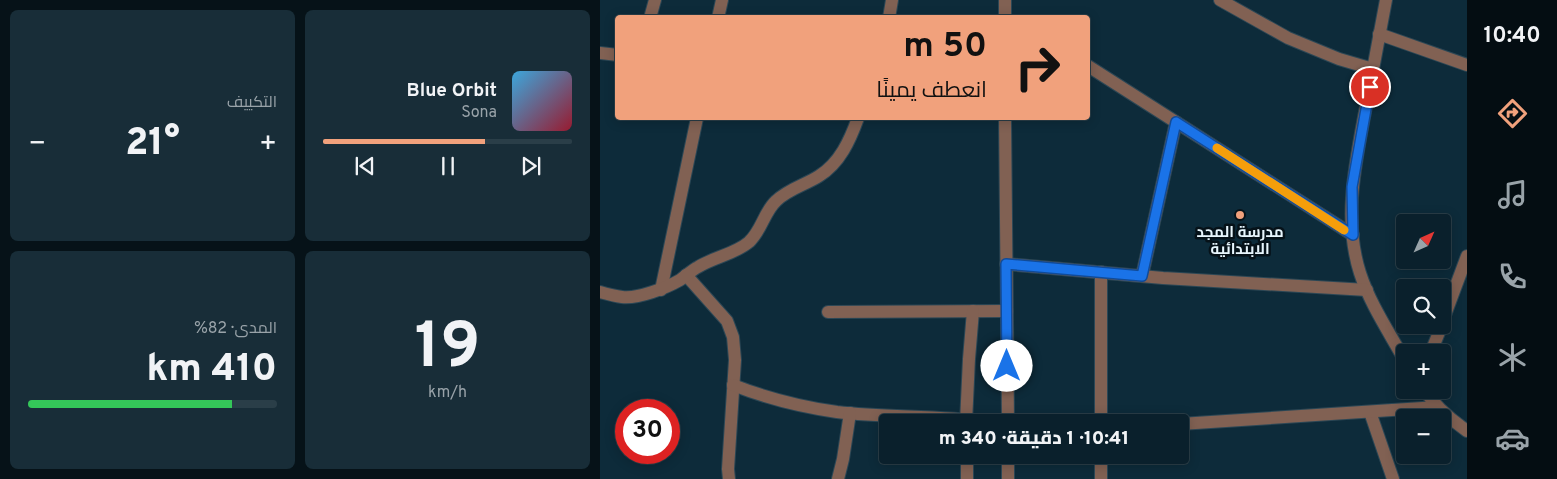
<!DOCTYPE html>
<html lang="ar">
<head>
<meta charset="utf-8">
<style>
  :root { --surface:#0a202c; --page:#182d38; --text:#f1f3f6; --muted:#99a3a9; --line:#2a3e48; --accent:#f1a17c }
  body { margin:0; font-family:Overpass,Cairo,sans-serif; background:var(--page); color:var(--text); direction:rtl; height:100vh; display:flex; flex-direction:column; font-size:19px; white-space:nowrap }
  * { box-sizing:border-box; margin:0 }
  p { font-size:16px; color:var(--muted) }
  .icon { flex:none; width:28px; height:28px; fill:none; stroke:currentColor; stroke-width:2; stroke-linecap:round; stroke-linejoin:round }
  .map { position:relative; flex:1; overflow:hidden; direction:ltr }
  .details { display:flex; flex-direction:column; gap:10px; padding:10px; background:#061218; width:600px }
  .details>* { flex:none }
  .guide { position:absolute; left:15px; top:15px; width:475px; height:105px; border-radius:5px; box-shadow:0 2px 12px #0003,0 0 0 1px var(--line); direction:rtl; background:#f1a17c; color:#111; overflow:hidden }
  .needle { width:32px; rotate:45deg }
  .buttons { position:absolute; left:796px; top:214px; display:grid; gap:10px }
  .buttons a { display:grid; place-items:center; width:55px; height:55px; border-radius:5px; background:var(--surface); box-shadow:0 2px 12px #0003,0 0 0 1px var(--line); font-size:25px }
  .speed { position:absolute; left:15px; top:399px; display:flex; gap:10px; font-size:25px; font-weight:700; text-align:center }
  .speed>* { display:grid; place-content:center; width:65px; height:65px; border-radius:50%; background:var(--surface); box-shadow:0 2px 12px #0003,0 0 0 1px var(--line); line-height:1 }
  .speed .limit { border:8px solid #d22; background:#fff; color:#111 }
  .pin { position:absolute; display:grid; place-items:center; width:42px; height:42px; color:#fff; margin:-21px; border:2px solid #fff; border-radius:50%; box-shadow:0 1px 5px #0007 }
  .me { position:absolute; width:55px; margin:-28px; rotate:0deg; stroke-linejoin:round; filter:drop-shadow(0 0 4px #0008) }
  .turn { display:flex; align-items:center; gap:18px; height:105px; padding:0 20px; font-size:22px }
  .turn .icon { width:65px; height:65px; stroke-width:2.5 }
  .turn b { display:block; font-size:35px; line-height:42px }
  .big { font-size:38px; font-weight:800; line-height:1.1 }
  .details .tile { flex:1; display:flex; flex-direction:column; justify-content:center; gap:8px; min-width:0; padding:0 18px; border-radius:8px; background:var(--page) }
  .details .dial { align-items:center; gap:0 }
  .dial b { font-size:65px; line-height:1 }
  .song { display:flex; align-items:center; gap:15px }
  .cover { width:60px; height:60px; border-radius:8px; background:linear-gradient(135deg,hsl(200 70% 55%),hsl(350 70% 35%)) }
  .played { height:5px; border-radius:2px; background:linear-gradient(90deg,var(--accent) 65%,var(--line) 65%) }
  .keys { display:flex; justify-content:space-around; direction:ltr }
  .heat { display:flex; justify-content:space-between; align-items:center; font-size:28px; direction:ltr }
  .charge { height:8px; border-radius:4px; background:linear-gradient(90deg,#34c759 82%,var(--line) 0) }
  .details .tiles { flex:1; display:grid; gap:10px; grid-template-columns:repeat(2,1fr) }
  .trip { position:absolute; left:279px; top:414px; width:310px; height:50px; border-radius:5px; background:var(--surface); box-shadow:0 2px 12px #0003,0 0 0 1px var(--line); font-weight:800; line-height:50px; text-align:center; direction:rtl }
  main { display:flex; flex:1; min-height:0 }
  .tabs { display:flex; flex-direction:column; width:90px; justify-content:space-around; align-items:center; background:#040d12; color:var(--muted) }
  .tabs .icon { width:35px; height:35px }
  .tabs .current { color:var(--accent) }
  .tabs b { font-size:22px; color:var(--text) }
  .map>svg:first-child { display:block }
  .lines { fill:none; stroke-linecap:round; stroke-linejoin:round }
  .minor-casing { stroke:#2c4755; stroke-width:14 }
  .minor { stroke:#816153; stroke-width:12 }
  .route-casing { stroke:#114b97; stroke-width:12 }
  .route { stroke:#1a73e8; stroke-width:9 }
  .slow { stroke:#f59e0b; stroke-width:9 }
  .poi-dot { fill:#f1a17c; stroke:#061219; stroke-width:2 }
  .labels { text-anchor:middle; stroke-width:5; stroke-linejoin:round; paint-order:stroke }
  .poi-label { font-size:15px; font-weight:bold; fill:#e8f6fd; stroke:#061219 }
</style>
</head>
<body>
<main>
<nav class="tabs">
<b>10:40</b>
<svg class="icon current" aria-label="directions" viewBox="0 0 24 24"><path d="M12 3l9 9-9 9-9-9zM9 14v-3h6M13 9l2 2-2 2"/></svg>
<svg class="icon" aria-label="music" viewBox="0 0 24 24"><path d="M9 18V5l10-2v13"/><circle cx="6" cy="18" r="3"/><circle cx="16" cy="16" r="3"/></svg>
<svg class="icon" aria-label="phone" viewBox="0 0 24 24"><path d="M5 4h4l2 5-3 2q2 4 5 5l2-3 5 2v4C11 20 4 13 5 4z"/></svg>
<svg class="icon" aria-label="climate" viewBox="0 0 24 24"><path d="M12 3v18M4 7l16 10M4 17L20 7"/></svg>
<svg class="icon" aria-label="car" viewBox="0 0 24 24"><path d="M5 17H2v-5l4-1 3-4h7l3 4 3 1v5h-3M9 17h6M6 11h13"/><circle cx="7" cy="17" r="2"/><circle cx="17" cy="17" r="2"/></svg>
</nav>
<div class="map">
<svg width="867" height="479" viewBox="0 0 867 479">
  <rect width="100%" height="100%" fill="#0d2b3a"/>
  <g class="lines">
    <g class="minor-casing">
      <g id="minor">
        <polyline points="405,0 405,18"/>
        <polyline points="620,0 688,38 739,59 773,69"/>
        <path d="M786,0C779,37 772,75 765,112C755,165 743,220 760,273C770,304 789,332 805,361"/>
        <polyline points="50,18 55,0"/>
        <polyline points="118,18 122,0"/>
        <polyline points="289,18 292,0"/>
        <polyline points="779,34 867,65"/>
        <polyline points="0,53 18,55"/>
        <polyline points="488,66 753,235"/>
        <polyline points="405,118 408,422"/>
        <polyline points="406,264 563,278 767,290"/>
        <polyline points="501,272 501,422"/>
        <polyline points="86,275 127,321 133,337 135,360 128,469 129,479"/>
        <polyline points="542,276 576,122"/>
        <polyline points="61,290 97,118"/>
        <path d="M0,292C7,294 15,296 22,297C38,299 66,288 80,280C86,276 92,270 98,267C114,257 135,254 149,242C162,230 164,212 176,201C188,189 205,185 219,176C240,163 250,140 258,118"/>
        <polyline points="228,312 407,311"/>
        <polyline points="842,323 867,256"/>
        <polyline points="831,352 842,325"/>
        <path d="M133,385C166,398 202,407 237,412C287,418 337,415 387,422"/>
        <path d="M824,390C836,407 850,419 867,431"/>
        <polyline points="770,412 793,479"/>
        <polyline points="366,422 369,359 373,311"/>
        <polyline points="580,424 838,407"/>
        <polyline points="367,455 367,479"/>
        <polyline points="408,455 408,479"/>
        <polyline points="501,455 501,479"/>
        <polyline points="238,479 243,459 250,413"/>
      </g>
    </g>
    <use href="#minor" class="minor"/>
  </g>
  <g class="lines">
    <g class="route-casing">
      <polyline id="route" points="407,366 406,264 542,276 576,122 753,235 752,187 770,87"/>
    </g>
    <use href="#route" class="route"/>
    <polyline class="slow" points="617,148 744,230"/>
  </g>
  <circle class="poi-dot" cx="640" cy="215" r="5"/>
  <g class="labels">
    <g class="poi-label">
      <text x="640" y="237">مدرسة المجد<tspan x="640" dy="17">الابتدائية</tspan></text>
    </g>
  </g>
</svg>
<div class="buttons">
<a><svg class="needle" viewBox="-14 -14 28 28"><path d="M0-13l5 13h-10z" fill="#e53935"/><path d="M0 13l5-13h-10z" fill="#99a3a9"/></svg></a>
<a><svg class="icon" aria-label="search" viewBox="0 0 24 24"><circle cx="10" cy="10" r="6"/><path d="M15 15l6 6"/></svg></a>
<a>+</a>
<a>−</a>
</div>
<div class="speed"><div class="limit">30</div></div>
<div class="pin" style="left:770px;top:87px;background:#d93025"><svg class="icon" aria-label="arrive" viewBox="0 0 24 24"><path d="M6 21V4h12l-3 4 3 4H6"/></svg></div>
<svg class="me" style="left:407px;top:366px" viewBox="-20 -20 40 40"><circle r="19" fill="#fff"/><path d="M0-13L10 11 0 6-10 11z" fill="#1a73e8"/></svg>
<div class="trip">10:41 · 1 دقيقة · 340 m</div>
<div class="guide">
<div class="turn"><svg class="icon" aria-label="right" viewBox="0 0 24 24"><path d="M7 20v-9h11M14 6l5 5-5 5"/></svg><div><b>50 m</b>انعطف يمينًا</div></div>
</div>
</div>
<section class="details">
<div class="tiles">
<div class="tile">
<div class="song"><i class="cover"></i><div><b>Blue Orbit</b><p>Sona</p></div></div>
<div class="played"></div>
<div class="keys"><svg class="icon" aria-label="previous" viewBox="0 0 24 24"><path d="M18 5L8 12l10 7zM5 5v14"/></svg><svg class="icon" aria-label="pause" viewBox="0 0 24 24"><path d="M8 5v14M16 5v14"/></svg><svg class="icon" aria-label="next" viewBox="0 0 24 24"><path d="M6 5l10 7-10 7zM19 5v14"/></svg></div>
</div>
<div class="tile"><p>التكييف</p>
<div class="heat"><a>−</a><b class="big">21°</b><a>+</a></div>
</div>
<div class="tile dial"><b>19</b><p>km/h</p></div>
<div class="tile"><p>المدى · 82%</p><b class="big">410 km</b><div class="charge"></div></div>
</div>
</section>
</main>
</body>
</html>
